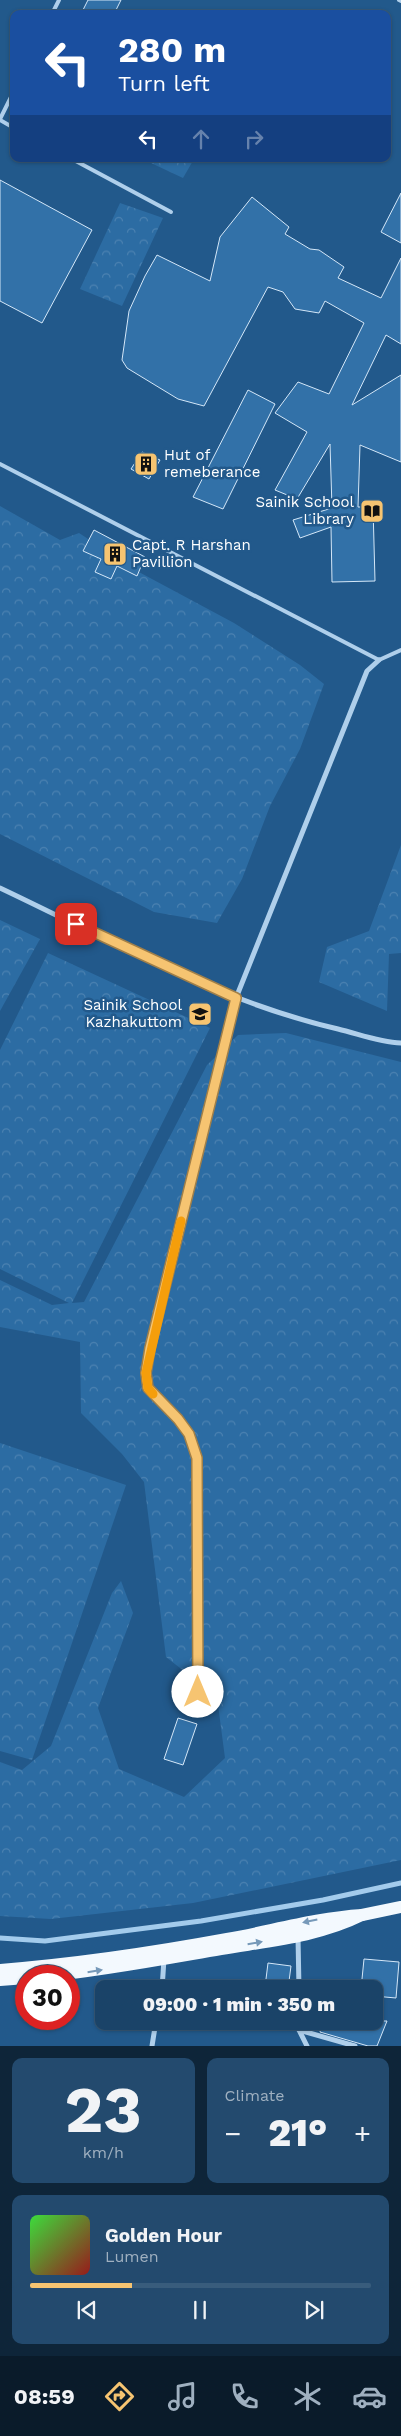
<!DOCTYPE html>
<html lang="en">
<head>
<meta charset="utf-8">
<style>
  :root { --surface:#1a4368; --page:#234a6e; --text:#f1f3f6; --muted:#9fb0c0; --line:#385c7c; --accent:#f6c471 }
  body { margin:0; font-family:"Work Sans",sans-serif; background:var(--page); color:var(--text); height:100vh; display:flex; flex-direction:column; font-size:19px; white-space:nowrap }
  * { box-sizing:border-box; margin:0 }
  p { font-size:16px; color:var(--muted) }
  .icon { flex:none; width:28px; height:28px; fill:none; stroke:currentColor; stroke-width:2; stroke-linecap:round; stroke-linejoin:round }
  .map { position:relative; height:2046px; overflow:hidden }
  .side { display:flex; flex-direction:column; gap:12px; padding:12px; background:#0e2539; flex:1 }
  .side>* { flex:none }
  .guide { position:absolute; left:10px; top:10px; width:381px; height:152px; border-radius:10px; box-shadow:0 1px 4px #0004,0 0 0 1px var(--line); background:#1a4fa0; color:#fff; overflow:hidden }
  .speed { position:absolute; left:15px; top:1965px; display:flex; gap:10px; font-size:25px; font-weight:700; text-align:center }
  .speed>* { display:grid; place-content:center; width:65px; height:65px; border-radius:50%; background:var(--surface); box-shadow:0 1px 4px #0004,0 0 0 1px var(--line); line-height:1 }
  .speed .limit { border:8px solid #d22; background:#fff; color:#111 }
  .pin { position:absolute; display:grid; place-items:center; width:42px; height:42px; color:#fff; margin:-21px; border-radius:10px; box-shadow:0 2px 8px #0006 }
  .me { position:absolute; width:55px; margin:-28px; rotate:0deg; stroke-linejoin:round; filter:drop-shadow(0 0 4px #0008) }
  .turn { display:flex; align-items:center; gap:18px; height:105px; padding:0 25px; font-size:22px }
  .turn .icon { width:65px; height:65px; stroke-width:2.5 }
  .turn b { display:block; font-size:35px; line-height:42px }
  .lanes { display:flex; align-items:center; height:48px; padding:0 25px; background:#0003; justify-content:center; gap:25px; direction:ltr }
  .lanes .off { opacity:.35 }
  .big { font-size:38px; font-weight:800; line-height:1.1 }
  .side .card { flex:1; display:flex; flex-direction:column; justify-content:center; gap:8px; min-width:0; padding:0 18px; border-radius:10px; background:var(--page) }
  .side .dial { align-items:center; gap:0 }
  .dial b { font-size:65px; line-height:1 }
  .song { display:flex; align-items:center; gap:15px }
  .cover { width:60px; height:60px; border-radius:8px; background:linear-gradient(135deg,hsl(120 70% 55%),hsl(0 70% 35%)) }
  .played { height:5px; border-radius:2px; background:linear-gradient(90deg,var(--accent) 30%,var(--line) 30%) }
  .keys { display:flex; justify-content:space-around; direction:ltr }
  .heat { display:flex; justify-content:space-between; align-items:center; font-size:28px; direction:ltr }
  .side .tiles { flex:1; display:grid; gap:12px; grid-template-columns:1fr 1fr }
  .card:last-child { grid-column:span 2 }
  .trip { position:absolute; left:95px; top:1980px; width:288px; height:50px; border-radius:10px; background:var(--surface); box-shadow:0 1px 4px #0004,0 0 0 1px var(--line); font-weight:800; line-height:50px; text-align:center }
  .tabs { display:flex; height:80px; justify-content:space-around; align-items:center; background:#0a1b2a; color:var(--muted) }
  .tabs .icon { width:35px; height:35px }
  .tabs .active { color:var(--accent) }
  .tabs b { font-size:22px; color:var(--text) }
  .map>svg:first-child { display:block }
  .forest { fill:url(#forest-crowns) }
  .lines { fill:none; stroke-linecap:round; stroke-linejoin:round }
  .stream { stroke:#a3cbec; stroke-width:5 }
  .building { fill:#3271a8; stroke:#d4e7f8 }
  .service { stroke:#afcfeb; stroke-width:4 }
  .minor { stroke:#afcfeb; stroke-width:5 }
  .primary { stroke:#f3f9fe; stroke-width:12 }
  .oneway { fill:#7699b9 }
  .route-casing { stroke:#a07f49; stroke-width:12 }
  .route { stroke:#f6c471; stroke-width:9 }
  .slow { stroke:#f59e0b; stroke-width:9 }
  .labels { text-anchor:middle; stroke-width:5; stroke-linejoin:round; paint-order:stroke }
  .poi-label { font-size:15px; fill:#fff; stroke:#22598b; text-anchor:start }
</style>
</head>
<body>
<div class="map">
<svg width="401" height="2046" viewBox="0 0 401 2046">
  <defs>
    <pattern id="forest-crowns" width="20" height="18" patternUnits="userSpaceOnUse" patternTransform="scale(1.25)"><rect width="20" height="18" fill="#2c6ca3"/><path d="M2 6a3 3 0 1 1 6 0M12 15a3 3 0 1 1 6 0" fill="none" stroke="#4c82b1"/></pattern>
  </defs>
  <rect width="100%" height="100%" fill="#22598b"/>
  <g class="forest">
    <polygon points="153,159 194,159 183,178 151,163"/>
    <polygon points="120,203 163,218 122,306 80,289"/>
    <polygon points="0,506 60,540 79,533 137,571 234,623 300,665 324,684 300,749 270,806 242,879 217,923 154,912 0,834"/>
    <polygon points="401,845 401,953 389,954 387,1011 319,982 327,947 369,931"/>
    <polygon points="0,920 40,939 0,1011"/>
    <polygon points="48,953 210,1028 72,1303 84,1302 207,1065 238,1035 286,1033 401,1062 401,1860 193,1903 51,1919 0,1916 0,1762 22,1770 51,1746 112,1593 121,1581 133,1613 98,1708 119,1769 184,1797 225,1758 217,1697 166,1657 144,1482 122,1454 81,1413 80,1342 0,1327 0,1280 52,1305 69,1303 0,1269 0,1050"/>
    <polygon points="0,1443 126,1485 32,1760 0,1751"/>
  </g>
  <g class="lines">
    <polyline class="stream" points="0,1938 45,1941 201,1921 323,1900 401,1883"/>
  </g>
  <g class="building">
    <polygon points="88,0 121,0 114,14 81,14"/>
    <polygon points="0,180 92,230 42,323 0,301"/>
    <polygon points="401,193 401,243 381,232"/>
    <polygon points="252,197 289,227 285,234 310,249 319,250 344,267 338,278 381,298 401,258 401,344 386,335 352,405 401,375 401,462 360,445 358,507 373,507 375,581 332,582 331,527 300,538 293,520 332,508 330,444 297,499 275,490 307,432 275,413 298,382 329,394 364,323 325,301 319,313 295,309 283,292 268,287 204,406 178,399 127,368 122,360 129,311 145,276 157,255 210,281 220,237"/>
    <polygon points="248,390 275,404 223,509 193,497"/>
    <polygon points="142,452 160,460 149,479 131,469"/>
    <polygon points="94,530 145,557 137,576 117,566 111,579 95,572 101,559 83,551"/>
    <polygon points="178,1718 197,1724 183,1765 164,1759"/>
    <polygon points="364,1959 399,1962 396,1998 374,1996 374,1989 361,1989"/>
    <polygon points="268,1963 291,1966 288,1989 265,1987"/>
    <polygon points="322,2021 387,2021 377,2046 368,2046 320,2032"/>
  </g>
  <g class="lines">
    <g class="service">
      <polyline points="399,0 401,1"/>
      <polyline points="52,14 59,0"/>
      <polyline points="0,119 14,91"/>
      <polyline points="0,120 14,128"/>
      <polyline points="72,159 171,212"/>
      <polyline points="0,464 379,660 401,650"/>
    </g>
    <g class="minor">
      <path d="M0,888C110,940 220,1002 338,1029C359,1034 379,1042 401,1043"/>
      <polyline points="198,1692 197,1458 189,1434 178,1419 148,1388 146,1373 150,1348 236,998 367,671 379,660"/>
      <polyline points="298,1937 299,1989"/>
      <polyline points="162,1989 164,1959"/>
      <polyline points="299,2021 299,2030 307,2046"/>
      <polyline points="299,2030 355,2046"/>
      <polyline points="152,2046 156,2021"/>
    </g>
    <g class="primary">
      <polyline points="362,1915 401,1907"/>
      <path d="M0,1970C76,1964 151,1953 227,1939C272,1931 316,1918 362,1915C318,1937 268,1941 221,1949C163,1959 105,1970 47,1976"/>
      <polyline points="0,1980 26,1978"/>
    </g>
  </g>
  <defs><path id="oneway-solid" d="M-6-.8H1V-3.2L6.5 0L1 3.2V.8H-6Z" transform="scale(1.25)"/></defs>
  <g class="oneway">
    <use href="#oneway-solid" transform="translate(310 1921) rotate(168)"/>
    <use href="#oneway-solid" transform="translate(255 1943) rotate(-10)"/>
    <use href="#oneway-solid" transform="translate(95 1971) rotate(-9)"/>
  </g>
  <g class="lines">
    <g class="route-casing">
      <polyline id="route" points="76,924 236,998 150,1348 146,1373 148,1388 178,1419 189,1434 197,1458 198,1692"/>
    </g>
    <use href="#route" class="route"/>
    <polyline class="slow" points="153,1394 148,1388 146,1373 181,1221"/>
  </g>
  <defs>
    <g id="building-square" transform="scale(1.25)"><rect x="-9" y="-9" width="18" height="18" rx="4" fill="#f6c471" stroke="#22598b"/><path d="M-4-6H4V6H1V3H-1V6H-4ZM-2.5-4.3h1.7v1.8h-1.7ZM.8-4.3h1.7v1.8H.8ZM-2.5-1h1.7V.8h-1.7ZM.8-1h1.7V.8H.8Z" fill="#111"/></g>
    <g id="library-square" transform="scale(1.25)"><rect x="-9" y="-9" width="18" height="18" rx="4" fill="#f6c471" stroke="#22598b"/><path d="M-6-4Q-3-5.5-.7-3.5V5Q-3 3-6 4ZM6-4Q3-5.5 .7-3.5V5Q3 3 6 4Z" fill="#111"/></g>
    <g id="school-square" transform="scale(1.25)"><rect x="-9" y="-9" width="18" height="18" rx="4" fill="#f6c471" stroke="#22598b"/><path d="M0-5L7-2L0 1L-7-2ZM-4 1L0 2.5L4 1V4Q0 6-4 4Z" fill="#111"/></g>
  </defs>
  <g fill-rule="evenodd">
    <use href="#building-square" x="146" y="464"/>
    <use href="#library-square" x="372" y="511"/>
    <use href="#building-square" x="115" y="554"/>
    <use href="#school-square" x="200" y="1014"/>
  </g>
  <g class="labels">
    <g class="poi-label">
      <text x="164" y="460">Hut of<tspan x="164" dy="17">remeberance</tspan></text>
      <text x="354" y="507" text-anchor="end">Sainik School<tspan x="354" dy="17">Library</tspan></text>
      <text x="132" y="550">Capt. R Harshan<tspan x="132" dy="17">Pavillion</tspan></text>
      <text x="182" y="1010" text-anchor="end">Sainik School<tspan x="182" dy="17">Kazhakuttom</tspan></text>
    </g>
  </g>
</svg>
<div class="speed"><div class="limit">30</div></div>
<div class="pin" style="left:76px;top:924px;background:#d93025"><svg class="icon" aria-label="arrive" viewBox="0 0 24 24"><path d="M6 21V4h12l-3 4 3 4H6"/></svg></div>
<svg class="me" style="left:198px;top:1692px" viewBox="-20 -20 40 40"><circle r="19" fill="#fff"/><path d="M0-13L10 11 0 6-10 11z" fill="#f6c471"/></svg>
<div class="trip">09:00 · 1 min · 350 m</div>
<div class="guide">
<div class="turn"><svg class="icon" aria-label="left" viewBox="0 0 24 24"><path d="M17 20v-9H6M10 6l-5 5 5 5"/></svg><div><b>280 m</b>Turn left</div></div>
<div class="lanes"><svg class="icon" aria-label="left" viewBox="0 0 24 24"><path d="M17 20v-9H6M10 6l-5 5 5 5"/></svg><svg class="icon off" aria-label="ahead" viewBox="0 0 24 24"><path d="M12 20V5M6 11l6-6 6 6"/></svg><svg class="icon off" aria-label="right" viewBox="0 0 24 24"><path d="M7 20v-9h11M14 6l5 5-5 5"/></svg></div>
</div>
</div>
<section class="side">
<div class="tiles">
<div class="card dial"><b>23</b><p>km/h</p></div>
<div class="card"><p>Climate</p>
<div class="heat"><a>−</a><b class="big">21°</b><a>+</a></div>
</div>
<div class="card">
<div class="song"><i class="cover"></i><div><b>Golden Hour</b><p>Lumen</p></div></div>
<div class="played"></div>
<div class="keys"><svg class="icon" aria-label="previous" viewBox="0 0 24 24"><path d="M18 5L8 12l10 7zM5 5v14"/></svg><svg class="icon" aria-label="pause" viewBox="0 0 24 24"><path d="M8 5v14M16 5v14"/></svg><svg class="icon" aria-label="next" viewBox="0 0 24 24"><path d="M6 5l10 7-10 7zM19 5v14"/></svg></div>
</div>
</div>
</section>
<nav class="tabs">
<b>08:59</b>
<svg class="icon active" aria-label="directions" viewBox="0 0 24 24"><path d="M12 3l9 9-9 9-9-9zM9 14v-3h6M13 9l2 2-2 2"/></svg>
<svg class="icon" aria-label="music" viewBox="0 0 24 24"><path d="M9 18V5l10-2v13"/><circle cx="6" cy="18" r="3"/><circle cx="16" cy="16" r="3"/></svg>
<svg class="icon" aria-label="phone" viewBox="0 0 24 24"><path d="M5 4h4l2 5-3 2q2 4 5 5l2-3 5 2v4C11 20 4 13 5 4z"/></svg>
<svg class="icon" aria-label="climate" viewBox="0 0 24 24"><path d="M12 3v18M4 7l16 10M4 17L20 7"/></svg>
<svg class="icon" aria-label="car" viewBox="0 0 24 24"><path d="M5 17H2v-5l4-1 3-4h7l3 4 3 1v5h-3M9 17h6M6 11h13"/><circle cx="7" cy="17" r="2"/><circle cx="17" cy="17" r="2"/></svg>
</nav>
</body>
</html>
